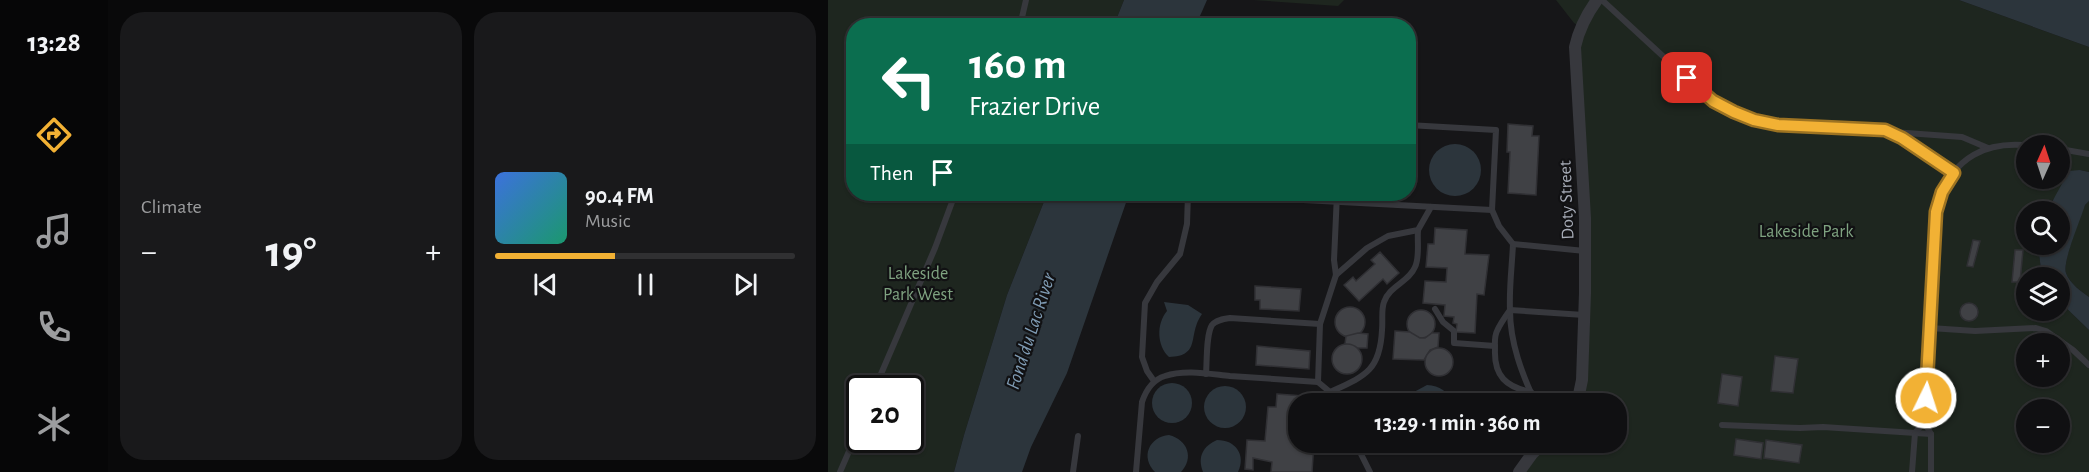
<!DOCTYPE html>
<html lang="en">
<head>
<meta charset="utf-8">
<style>
  :root { --surface:#101012; --page:#19191b; --text:#f1f3f6; --muted:#9c9d9f; --line:#303032; --accent:#f2b134 }
  body { margin:0; font-family:"Alegreya Sans",sans-serif; background:var(--page); color:var(--text); height:100vh; display:flex; flex-direction:column; font-size:22px; white-space:nowrap }
  * { box-sizing:border-box; margin:0 }
  p { font-size:20px; color:var(--muted) }
  .icon { flex:none; width:33px; height:33px; fill:none; stroke:currentColor; stroke-width:2; stroke-linecap:round; stroke-linejoin:round }
  .map { position:relative; flex:1; overflow:hidden }
  .sheet { display:flex; flex-direction:column; gap:12px; padding:12px; background:#09090a; width:720px }
  .sheet>* { flex:none }
  .hud { position:absolute; left:18px; top:18px; width:570px; height:183px; border-radius:24px; box-shadow:0 2px 4px #0004,0 0 0 2px var(--line); background:#0b6e4f; color:#fff; overflow:hidden }
  .needle { width:39px; rotate:3deg }
  .fabs { position:absolute; left:1188px; top:135px; display:grid; gap:12px }
  .fabs a { display:grid; place-items:center; width:54px; height:54px; border-radius:50%; background:var(--surface); box-shadow:0 2px 4px #0004,0 0 0 2px var(--line); font-size:30px }
  .speed { position:absolute; left:18px; top:375px; display:flex; gap:12px; font-size:30px; font-weight:700; text-align:center }
  .speed>* { display:grid; place-content:center; width:78px; height:78px; border-radius:50%; background:var(--surface); box-shadow:0 2px 4px #0004,0 0 0 2px var(--line); line-height:1 }
  .speed .limit { border:3px solid #111; border-radius:9px; background:#fff; color:#111 }
  .pin { position:absolute; display:grid; place-items:center; width:51px; height:51px; color:#fff; margin:-26px; border-radius:12px; box-shadow:0 3px 9px #0006 }
  .me { position:absolute; width:66px; margin:-33px; rotate:4deg; stroke-linejoin:round; filter:drop-shadow(0 0 4px #0008) }
  .turn { display:flex; align-items:center; gap:21px; height:126px; padding:0 24px; font-size:27px }
  .turn .icon { width:78px; height:78px; stroke-width:2.5 }
  .turn b { display:block; font-size:42px; line-height:51px }
  .then { display:flex; align-items:center; height:57px; padding:0 24px; background:#0003; gap:12px; font-size:22px }
  .big { font-size:45px; font-weight:700; line-height:1.1 }
  .sheet .widget { flex:1; display:flex; flex-direction:column; justify-content:center; gap:9px; min-width:0; padding:0 21px; border-radius:24px; background:var(--page) }
  .song { display:flex; align-items:center; gap:18px }
  .cover { width:72px; height:72px; border-radius:9px; background:linear-gradient(135deg,hsl(220 70% 55%),hsl(160 70% 35%)) }
  .played { height:6px; border-radius:3px; background:linear-gradient(90deg,var(--accent) 40%,var(--line) 40%) }
  .keys { display:flex; justify-content:space-around; direction:ltr }
  .heat { display:flex; justify-content:space-between; align-items:center; font-size:33px; direction:ltr }
  .sheet .tiles { flex:1; display:grid; gap:12px; grid-template-columns:repeat(2,1fr) }
  .trip { position:absolute; left:460px; top:393px; width:339px; height:60px; border-radius:24px; background:var(--surface); box-shadow:0 2px 4px #0004,0 0 0 2px var(--line); font-weight:700; line-height:60px; text-align:center }
  main { display:flex; flex:1; min-height:0 }
  .tabs { display:flex; flex-direction:column; width:108px; justify-content:space-around; align-items:center; background:#060607; color:var(--muted) }
  .tabs .icon { width:42px; height:42px }
  .tabs .active { color:var(--accent) }
  .tabs b { font-size:27px; color:var(--text) }
  .map>svg:first-child { display:block }
  .green { fill:#1e261f; fill-rule:evenodd }
  .water { fill:#2c353c }
  .building { fill:#404145; stroke:#303034; stroke-width:1.5 }
  .lines { fill:none; stroke-linecap:round; stroke-linejoin:round }
  .service { stroke:#37383d; stroke-width:6 }
  .minor { stroke:#37383d; stroke-width:12 }
  .route-casing { stroke:#9d7322; stroke-width:15 }
  .route { stroke:#f2b134; stroke-width:10 }
  .labels { text-anchor:middle; stroke-width:4.5; stroke-linejoin:round; paint-order:stroke }
  .street-label { font-size:18px; fill:#a8adb8; stroke:#111113 }
  .park-label { font-size:18px; fill:#7fa381; stroke:#111113 }
  .water-label { font-size:20px; font-style:italic; fill:#7f9bb3; stroke:#111113 }
</style>
</head>
<body>
<main>
<nav class="tabs">
<b>13:28</b>
<svg class="icon active" aria-label="directions" viewBox="0 0 24 24"><path d="M12 3l9 9-9 9-9-9zM9 14v-3h6M13 9l2 2-2 2"/></svg>
<svg class="icon" aria-label="music" viewBox="0 0 24 24"><path d="M9 18V5l10-2v13"/><circle cx="6" cy="18" r="3"/><circle cx="16" cy="16" r="3"/></svg>
<svg class="icon" aria-label="phone" viewBox="0 0 24 24"><path d="M5 4h4l2 5-3 2q2 4 5 5l2-3 5 2v4C11 20 4 13 5 4z"/></svg>
<svg class="icon" aria-label="climate" viewBox="0 0 24 24"><path d="M12 3v18M4 7l16 10M4 17L20 7"/></svg>
</nav>
<section class="sheet">
<div class="tiles">
<div class="widget"><p>Climate</p>
<div class="heat"><a>−</a><b class="big">19°</b><a>+</a></div>
</div>
<div class="widget">
<div class="song"><i class="cover"></i><div><b>90.4 FM</b><p>Music</p></div></div>
<div class="played"></div>
<div class="keys"><svg class="icon" aria-label="previous" viewBox="0 0 24 24"><path d="M18 5L8 12l10 7zM5 5v14"/></svg><svg class="icon" aria-label="pause" viewBox="0 0 24 24"><path d="M8 5v14M16 5v14"/></svg><svg class="icon" aria-label="next" viewBox="0 0 24 24"><path d="M6 5l10 7-10 7zM19 5v14"/></svg></div>
</div>
</div>
</section>
<div class="map">
<svg width="1261" height="472" viewBox="0 0 1261 472">
  <rect width="100%" height="100%" fill="#161618"/>
  <g class="green">
    <path d="M0,0H296L286,25L26,26V194H219L179,295L136,435L126,472H0ZM32,388H82V440H32Z"/>
    <polygon points="425,0 516,0 510,6"/>
    <path d="M728,0H1131L1261,47V172L1252,170L1222,203L1219,211L1198,212V244L1210,245L1214,277L1198,278V310H1232V302L1261,330V472H691L716,443L789,442V404L749,403L752,394V27L746,23ZM1198,146H1232V178H1198ZM1198,344H1232V376H1198ZM1198,410H1232V442H1198Z"/>
    <path d="M1261,201V297C1253,291 1242,284 1238,273C1234,262 1252,218 1257,205Z"/>
  </g>
  <g class="water">
    <polygon points="296,0 379,0 368,25 286,25"/>
    <polygon points="1131,0 1261,0 1261,47"/>
    <circle cx="627" cy="170" r="26"/>
    <path d="M1252,170L1261,172V201L1257,205C1253,219 1234,262 1238,273C1242,284 1253,291 1261,297V330L1232,302V278L1214,277L1210,246L1232,244V212L1219,211L1241,171Z"/>
    <polygon points="219,194 301,194 239,373 203,447 194,472 126,472 136,435 179,295"/>
    <path d="M336,302L360,305L374,314C359,335 374,356 341,357C329,346 328,324 339,311Z"/>
    <circle cx="344" cy="403" r="20"/>
    <path d="M599,385C612,386 620,391 624,403H579L586,392Z"/>
    <circle cx="397" cy="407" r="21"/>
    <path d="M341,435C360,440 366,458 353,472H327C312,457 321,437 341,435Z"/>
    <path d="M389,440C408,440 418,455 410,472H375C369,457 375,446 389,440Z"/>
  </g>
  <g class="building">
    <polygon points="680,124 705,126 704,136 711,136 708,195 680,193 682,152 679,152"/>
    <polygon points="607,228 639,230 637,254 661,255 656,295 649,294 647,333 628,332 629,324 625,323 626,317 616,316 617,305 595,303 597,281 618,282 619,268 598,267 600,244 606,244"/>
    <polygon points="1145,240 1152,241 1145,267 1139,266"/>
    <polygon points="1187,250 1195,250 1192,282 1184,282"/>
    <polygon points="552,252 571,273 559,284 555,279 531,301 516,285 525,277 528,281 547,264 543,260"/>
    <polygon points="427,286 473,289 471,311 432,309 432,300 427,300"/>
    <circle cx="1141" cy="312" r="9"/>
    <circle cx="522" cy="322" r="15"/>
    <circle cx="593" cy="324" r="14"/>
    <polygon points="567,331 582,332 592,338 597,338 604,333 611,333 610,347 602,350 596,360 565,359"/>
    <polygon points="530,333 540,334 539,348 528,348 517,344 518,336"/>
    <circle cx="519" cy="359" r="15"/>
    <polygon points="429,346 482,351 481,369 428,365"/>
    <circle cx="611" cy="362" r="14"/>
    <polygon points="947,356 970,359 965,393 943,391"/>
    <polygon points="894,374 914,377 910,406 890,403"/>
    <polygon points="449,394 489,397 489,404 471,404 471,442 486,442 484,472 443,472 444,462 425,458 425,470 417,469 419,440 437,441 440,407 448,407"/>
    <polygon points="908,439 935,443 933,459 906,455"/>
    <polygon points="938,440 974,445 971,463 936,458"/>
  </g>
  <g class="lines">
    <g class="service">
      <polyline points="774,0 876,94 906,112 939,123 1134,137 1160,148"/>
      <polyline points="192,26 198,0"/>
      <path d="M580,125L668,130L664,210L671,226L685,244C684,266 681,288 682,310C682,343 694,374 708,404"/>
      <polyline points="1063,133 1074,138 1126,173"/>
      <polyline points="1232,149 1261,154"/>
      <polyline points="360,194 664,210"/>
      <polyline points="685,244 757,251"/>
      <polyline points="508,275 539,248 560,236 590,230 603,207"/>
      <polyline points="607,309 615,322 626,331 626,343 667,346"/>
      <polyline points="1102,328 1147,331 1208,328 1218,331 1245,350 1261,365"/>
      <path d="M378,374C379,362 378,334 384,325C388,320 395,319 402,318L492,324"/>
      <polyline points="326,381 319,371 314,357 317,303 329,282 352,254 359,224 360,194"/>
      <polyline points="490,382 492,324 508,275 506,260 509,194"/>
      <polyline points="47,388 107,248 127,194"/>
      <path d="M502,392C537,376 552,371 554,330C555,321 553,310 556,302C561,286 581,282 587,267C592,257 589,242 590,230"/>
      <path d="M703,392C678,387 666,376 667,350C667,344 666,337 669,331C672,324 677,317 682,310L756,315"/>
      <polyline points="894,425 972,428 995,427 1103,434"/>
      <polyline points="527,442 542,472"/>
      <polyline points="12,472 32,426"/>
      <polyline points="245,472 250,436"/>
      <path d="M308,472L314,402C318,390 324,380 337,376C357,369 382,374 402,376C432,378 461,380 490,382L502,392L508,404"/>
      <polyline points="1084,472 1087,433 1096,422"/>
      <path d="M1103,472V434L1096,422L1110,202C1125,157 1159,140 1204,146"/>
    </g>
    <g class="minor">
      <path d="M749,404L754,380L757,293V218L747,47C751,29 758,15 769,0"/>
      <polyline points="691,472 704,454 716,442"/>
    </g>
  </g>
  <g class="lines">
    <g class="route-casing">
      <polyline id="route" points="859,78 885,101 906,112 926,120 950,125 1057,130 1074,138 1126,173 1114,192 1108,212 1098,398"/>
    </g>
    <use href="#route" class="route"/>
  </g>
  <g class="labels">
    <g class="street-label">
      <text transform="translate(738 200) rotate(-92)" y="6">Doty Street</text>
    </g>
    <g class="park-label">
      <text x="978" y="237">Lakeside Park</text>
      <text x="90" y="279">Lakeside<tspan x="90" dy="21">Park West</tspan></text>
    </g>
    <g class="water-label">
      <text transform="translate(202 331) rotate(-72)" y="7">Fond du Lac River</text>
    </g>
  </g>
</svg>
<div class="fabs">
<a><svg class="needle" viewBox="-14 -14 28 28"><path d="M0-13l5 13h-10z" fill="#e53935"/><path d="M0 13l5-13h-10z" fill="#9c9d9f"/></svg></a>
<a><svg class="icon" aria-label="search" viewBox="0 0 24 24"><circle cx="10" cy="10" r="6"/><path d="M15 15l6 6"/></svg></a>
<a><svg class="icon" aria-label="layers" viewBox="0 0 24 24"><path d="M12 4l9 5-9 5-9-5zM3 14l9 5 9-5"/></svg></a>
<a>+</a>
<a>−</a>
</div>
<div class="speed"><div class="limit">20</div></div>
<div class="pin" style="left:859px;top:78px;background:#d93025"><svg class="icon" aria-label="arrive" viewBox="0 0 24 24"><path d="M6 21V4h12l-3 4 3 4H6"/></svg></div>
<svg class="me" style="left:1098px;top:398px" viewBox="-20 -20 40 40"><circle r="17" fill="#f2b134" stroke="#fff" stroke-width="3"/><path d="M0-11L8 9 0 5-8 9z" fill="#fff"/></svg>
<div class="trip">13:29 · 1 min · 360 m</div>
<div class="hud">
<div class="turn"><svg class="icon" aria-label="left" viewBox="0 0 24 24"><path d="M17 20v-9H6M10 6l-5 5 5 5"/></svg><div><b>160 m</b>Frazier Drive</div></div>
<div class="then">Then<svg class="icon" aria-label="arrive" viewBox="0 0 24 24"><path d="M6 21V4h12l-3 4 3 4H6"/></svg></div>
</div>
</div>
</main>
</body>
</html>
